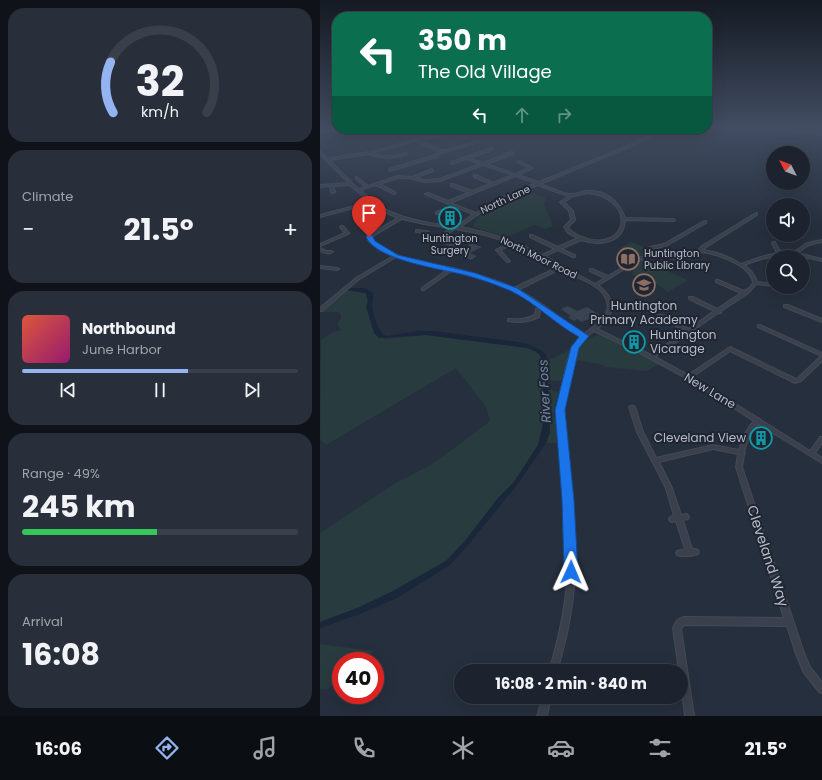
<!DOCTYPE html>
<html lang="en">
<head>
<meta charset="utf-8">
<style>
  :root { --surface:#1c232e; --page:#292f3a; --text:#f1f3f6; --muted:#a0a4aa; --line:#3a404a; --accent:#93b4f0 }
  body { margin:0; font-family:Poppins,sans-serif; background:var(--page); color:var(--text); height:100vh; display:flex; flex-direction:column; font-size:15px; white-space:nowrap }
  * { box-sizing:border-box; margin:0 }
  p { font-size:13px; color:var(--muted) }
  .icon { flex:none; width:22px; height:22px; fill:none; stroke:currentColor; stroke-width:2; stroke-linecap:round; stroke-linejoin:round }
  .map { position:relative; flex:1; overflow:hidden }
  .side { display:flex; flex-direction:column; gap:8px; padding:8px; background:#0f1319; width:320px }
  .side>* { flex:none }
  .guide { position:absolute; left:12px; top:12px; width:380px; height:122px; border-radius:16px; box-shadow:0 4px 16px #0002,0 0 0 1px var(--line); background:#0b6e4f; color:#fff; overflow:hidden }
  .needle { width:26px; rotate:312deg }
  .tools { position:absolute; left:446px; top:146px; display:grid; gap:8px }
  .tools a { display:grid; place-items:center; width:44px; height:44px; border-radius:50%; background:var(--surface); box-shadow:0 4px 16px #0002,0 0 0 1px var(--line); font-size:20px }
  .speed { position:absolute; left:12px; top:652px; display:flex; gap:8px; font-size:20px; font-weight:700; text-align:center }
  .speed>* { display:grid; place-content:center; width:52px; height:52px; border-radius:50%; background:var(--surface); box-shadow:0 4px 16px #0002,0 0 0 1px var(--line); line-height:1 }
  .speed .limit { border:6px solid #d22; background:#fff; color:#111 }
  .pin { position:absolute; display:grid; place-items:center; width:34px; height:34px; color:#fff; margin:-41px -17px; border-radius:50% 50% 50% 0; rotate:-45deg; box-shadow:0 0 4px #0007 }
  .pin .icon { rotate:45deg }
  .me { position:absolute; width:44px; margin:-22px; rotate:1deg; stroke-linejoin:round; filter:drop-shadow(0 0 3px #0008) }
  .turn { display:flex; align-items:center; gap:14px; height:84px; padding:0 20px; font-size:18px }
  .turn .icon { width:52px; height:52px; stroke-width:2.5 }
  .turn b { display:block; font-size:28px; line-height:34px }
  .lanes { display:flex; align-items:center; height:38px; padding:0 20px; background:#0003; justify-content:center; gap:20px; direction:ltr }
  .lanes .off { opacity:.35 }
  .big { font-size:30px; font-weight:700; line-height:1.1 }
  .side .tile { flex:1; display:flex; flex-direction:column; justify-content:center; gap:6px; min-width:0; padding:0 14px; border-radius:16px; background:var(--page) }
  .side .dial { align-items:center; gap:0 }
  .dial svg { height:104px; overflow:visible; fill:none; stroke:var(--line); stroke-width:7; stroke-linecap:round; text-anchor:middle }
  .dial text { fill:var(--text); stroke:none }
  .song { display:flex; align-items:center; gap:12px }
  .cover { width:48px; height:48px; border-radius:6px; background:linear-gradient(135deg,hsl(10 70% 55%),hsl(320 70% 35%)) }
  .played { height:4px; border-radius:2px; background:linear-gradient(90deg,var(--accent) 60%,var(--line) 60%) }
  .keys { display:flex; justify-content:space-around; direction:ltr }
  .heat { display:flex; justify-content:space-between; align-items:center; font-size:22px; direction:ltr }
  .charge { height:6px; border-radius:3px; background:linear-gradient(90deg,#34c759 49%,var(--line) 0) }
  .trip { position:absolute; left:134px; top:664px; width:234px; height:40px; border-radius:20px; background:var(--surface); box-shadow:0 4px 16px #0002,0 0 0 1px var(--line); font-weight:700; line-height:40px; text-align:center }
  .menu { display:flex; height:64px; justify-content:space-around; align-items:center; background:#0b0e12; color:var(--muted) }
  .menu .icon { width:28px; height:28px }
  .menu .on { color:var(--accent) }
  .menu b { font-size:18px; color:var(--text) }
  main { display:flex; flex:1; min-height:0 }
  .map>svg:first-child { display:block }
  .green { fill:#283b3e }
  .water { fill:#1a263a }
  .building { fill:#394352 }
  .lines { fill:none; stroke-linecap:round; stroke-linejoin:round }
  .minor-casing { stroke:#434a56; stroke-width:2 }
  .highway-casing { stroke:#454c58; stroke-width:2 }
  .minor { fill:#3a414d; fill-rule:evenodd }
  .highway { fill:#726958; fill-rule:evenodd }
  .route { fill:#1a73e8; stroke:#114b97 }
  .labels { text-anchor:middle; stroke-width:4; stroke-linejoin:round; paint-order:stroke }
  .far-street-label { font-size:10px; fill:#b6bcc8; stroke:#1f2632 }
  .far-poi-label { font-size:10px; fill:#b6bcc8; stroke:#1f2632 }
  .poi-label { font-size:12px; fill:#b6bcc8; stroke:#1f2632 }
  .street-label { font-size:12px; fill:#b6bcc8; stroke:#1f2632 }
  .water-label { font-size:13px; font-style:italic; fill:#7286a4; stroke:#1f2632 }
  .near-street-label { font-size:14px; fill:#b6bcc8; stroke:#1f2632 }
</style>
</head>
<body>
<main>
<section class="side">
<div class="tile dial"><svg viewBox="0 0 100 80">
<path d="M14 69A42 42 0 1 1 86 69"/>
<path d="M14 69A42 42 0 0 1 12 30" stroke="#93b4f0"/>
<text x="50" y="56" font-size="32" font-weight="700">32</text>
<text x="50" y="72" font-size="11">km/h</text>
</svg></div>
<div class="tile"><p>Climate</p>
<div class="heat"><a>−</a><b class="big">21.5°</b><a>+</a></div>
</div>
<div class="tile">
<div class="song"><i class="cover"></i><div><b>Northbound</b><p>June Harbor</p></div></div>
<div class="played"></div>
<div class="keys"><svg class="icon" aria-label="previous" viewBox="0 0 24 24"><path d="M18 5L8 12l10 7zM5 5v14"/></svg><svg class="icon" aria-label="pause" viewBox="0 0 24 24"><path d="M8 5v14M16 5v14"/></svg><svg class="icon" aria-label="next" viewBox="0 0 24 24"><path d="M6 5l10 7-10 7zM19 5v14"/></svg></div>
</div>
<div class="tile"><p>Range · 49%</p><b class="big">245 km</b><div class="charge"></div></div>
<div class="tile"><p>Arrival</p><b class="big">16:08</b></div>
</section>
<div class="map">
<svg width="502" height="716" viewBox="0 0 502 716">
  <rect width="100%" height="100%" fill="#262f3d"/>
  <g class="green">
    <path d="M208,191L226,198L224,204L233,226L226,229L214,225L187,237L153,227C154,212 195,196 208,191Z"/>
    <polygon points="311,242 326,248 325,254 319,258 298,249"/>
    <polygon points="322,260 368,280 348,292 334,282 328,284 312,274 314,273 312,272 313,271 309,268"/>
    <path d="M25,290L46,293L48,302L46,306L50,317L64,339L106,335L199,347C208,348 216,350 223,356L224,420L218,445L194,482L178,498L145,541L126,561L75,590L40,607L0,622V533L74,484L114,463L170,421L166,407L136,368L6,445L0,439L1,340L11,333L21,330L17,324L21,318V314L17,312H4L5,309L23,295Z"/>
    <path d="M280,335L339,364L326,371L284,367V365L255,360C259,345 264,338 280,335Z"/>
    <polygon points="251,349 241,381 228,380 227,361"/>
    <polygon points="229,390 239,392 234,410 239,443 226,443 230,432"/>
    <polygon points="0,644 54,651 42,661 21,661 21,678 7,690 0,689"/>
  </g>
  <path class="water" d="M28,288H44L53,293C54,298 52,302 52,306C53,315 59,333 66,336L99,331H114L205,343L221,350L226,355L227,361L230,432L226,443L197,485L149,544L130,565L77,598L40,614L0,628V622L40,607L75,590L126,561L145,541L178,498L194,482L218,445L224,420L222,363C221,353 217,352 208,348L106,335L59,338L54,333L46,306L48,302L46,293L25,290Z"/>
  <g class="building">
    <polygon points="151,243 162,247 150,253 157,256 151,260 138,255 143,252 149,253 150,251 145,248"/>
    <polygon points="248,306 257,311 267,307 280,315 261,322 257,319 254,321 248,317 251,316 241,309"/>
    <polygon points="440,431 449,435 442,445 434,441"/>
  </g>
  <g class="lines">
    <g class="minor-casing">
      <g id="minor">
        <polygon points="0,127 2,127 4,129 2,130"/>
        <polygon points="436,127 441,127 502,133 502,135"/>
        <path d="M345,129H348L307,148L220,184C230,187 240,193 249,194C255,195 260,192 265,191C284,189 299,200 305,218L353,219L355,220L354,221L305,220C304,244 278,246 261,240L241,249L255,255V257H253L238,250L225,256L275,284L285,278L270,271V269H272L288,276L315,260L329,254L326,250L330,247L344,244L384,221H386V223L346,246L332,249L330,250L332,253C341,252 349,257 358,257C366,257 372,251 380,250L379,249L382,246L436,213H437V215L383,249L384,250C397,252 410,257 421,264L441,257L457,253L452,243L453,242H455L461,253H473L487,243L502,240V242L489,245L477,253L502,259V261C469,253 455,253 424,265C430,270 435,274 437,282L453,284V286L436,284L431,290L427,294L401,311V313H398L335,357L368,375L410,347L476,379H477L500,357L502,356L438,327V325H440L502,353V361L481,381L475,383L410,351L372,377L438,418L440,419L441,420L490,451L500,437H502V443L495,453L502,458V463L438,424C430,432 427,441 424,452L425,453L424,455L422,467L484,653L490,667L502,682V693L499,692L484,673L476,654L467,626L364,625L363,626L361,629L374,716H366L365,715L361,684V671H359L353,628L357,620L364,617L464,618L416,467L418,454L393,449L339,462L352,488L361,515L366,514L368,515L369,517L368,519L363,520L372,549H375L378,550L379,552L378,554C372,556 363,557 357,555L356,553L357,551L365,549L356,521L352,522L350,521L349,519L350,517L354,516L346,488L317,432L309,407L310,406H314L315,407L323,432L336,458L393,445L419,450C422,439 426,429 434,421L366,378L318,352L274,331C269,335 264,338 260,343C253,352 251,366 249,377C246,389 243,401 243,413C242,436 248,459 250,482C253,509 255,537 255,564C255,602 248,635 237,671H229C240,635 247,602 248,564C248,537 246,509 244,482C242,459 236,436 237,413C238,399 242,385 245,371C248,358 251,346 261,337L246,327L221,309L220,310L219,317C209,322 199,323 188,321V319H190C199,320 207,319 215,315L216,309L219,307C193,287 163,278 131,271L104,290H102V288L127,270L95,263L76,257L38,280L2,311H0V308L36,278L73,256L60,250L48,240L50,234L78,218L67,213L52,203L0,217V215L50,202L30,185L13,186L15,192L13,193L11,192L10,186L0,187V185L29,183L0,154V151L8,159C23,155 39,154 54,151C79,146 121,126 145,135L144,136C128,133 113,136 97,141L119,148L121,151L158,141L159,142L121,153L117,157L70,171L69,170V169L115,155L119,152L117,150L95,141L52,153C63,159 74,156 86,153L87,154L77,157L68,158L58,157L48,154L9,160L38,189L46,187L36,179V177H37L48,186L78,176L92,177L112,169L113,170V171L95,178L105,180L120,179L160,164L146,159L132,164H131V162L172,148L173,149V150L149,158L163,163L191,152H193V154L166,164L195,174L210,168L197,162L199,161L213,168L198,175L219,182L291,153ZM163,165L193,175L173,183L156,175H154V177L171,184L152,191L133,184H131V186L149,193L128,201L108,193L105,194L133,206L116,212V214H118L136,207L153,214L137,227C115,224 91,221 71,212C59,207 49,198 40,190L56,185L74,194L76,193L75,192L59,184L78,178H89L105,182L120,181ZM195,176L216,183L184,197L156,213L130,203ZM218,185L239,193L250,196L240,202L249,211L251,220L244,227L248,233L258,238L238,247L212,235H210V237L235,249L222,255C195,241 171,232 140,227C164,209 190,196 218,185ZM268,193C284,194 305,206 301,225C297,242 275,243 262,237C257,235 251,233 248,227L255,220L253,211L244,202L253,196ZM82,219L104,224L131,228L116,239L146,252H148L149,251L121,239L135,229C154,232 172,236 190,243L176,250L187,262H188L190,261L180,250L193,244L219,256L220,258H222C233,264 244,270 255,276C265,281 278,286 284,295C288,301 289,309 285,316C281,322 270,329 264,334C241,321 222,301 198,290L234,272V270H232L194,288C175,279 153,273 133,268C105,262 74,260 52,240L53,236ZM380,252C394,253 424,263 431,277C432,278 433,282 433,283L429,288L424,291L398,280H396V282L421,293L397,309L373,297H369V299L394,311L369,329L342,315H338V317L366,331L331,355L277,329C295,315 298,300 278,285C293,277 317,259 332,256C341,254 350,260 360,259C367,259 373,254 380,252Z"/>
        <polygon points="21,226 23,226 29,233 28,234 0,246 0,244 25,233 20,227"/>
        <polygon points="96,230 107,231 109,232 107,233 97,232 96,232"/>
        <path d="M0,248L6,251H11L13,252C9,255 4,253 0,251Z"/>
        <polygon points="0,266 17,268 19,269 17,270 0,268"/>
        <polygon points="464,305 468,305 502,319 502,322 464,307"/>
        <polygon points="223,697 231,697 227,716 217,716"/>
      </g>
    </g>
    <g class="highway-casing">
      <polygon id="highway" points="17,128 18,130 0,133 0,131"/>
    </g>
    <use href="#minor" class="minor"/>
    <use href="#highway" class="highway"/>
  </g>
  <linearGradient id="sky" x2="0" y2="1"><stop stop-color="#151a22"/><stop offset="0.56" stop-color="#414d62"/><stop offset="1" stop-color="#414d62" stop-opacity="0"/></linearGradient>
  <rect width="502" height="227" fill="url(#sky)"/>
  <path class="route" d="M47,235H52L55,241L78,255L155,273L197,288L269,336L259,348L245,410L254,500L258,572L256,576L251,578L246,576L244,572L242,500L235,410L251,347L259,337C235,324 216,303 191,291C177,285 160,279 145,275C121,269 56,260 46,237Z"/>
  <defs>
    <g id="building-ring" transform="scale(1.15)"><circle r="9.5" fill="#1f2632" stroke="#0f9aa8" stroke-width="1.5"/><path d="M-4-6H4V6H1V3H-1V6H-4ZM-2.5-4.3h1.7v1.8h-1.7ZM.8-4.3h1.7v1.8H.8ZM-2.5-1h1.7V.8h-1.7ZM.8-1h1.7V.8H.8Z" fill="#0f9aa8"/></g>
    <g id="library-ring" transform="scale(1.15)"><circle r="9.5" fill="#1f2632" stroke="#8d6e63" stroke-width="1.5"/><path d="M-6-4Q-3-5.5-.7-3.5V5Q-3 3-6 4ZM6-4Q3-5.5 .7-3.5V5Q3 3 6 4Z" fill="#8d6e63"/></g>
    <g id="school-ring" transform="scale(1.15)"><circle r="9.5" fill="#1f2632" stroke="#8d6e63" stroke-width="1.5"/><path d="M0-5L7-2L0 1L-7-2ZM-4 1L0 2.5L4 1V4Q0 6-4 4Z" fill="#8d6e63"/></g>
  </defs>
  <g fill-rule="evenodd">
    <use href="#building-ring" x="130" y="218"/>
    <use href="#library-ring" x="308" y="259"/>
    <use href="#school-ring" x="324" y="285"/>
    <use href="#building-ring" x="314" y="342"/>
    <use href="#building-ring" x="441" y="438"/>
  </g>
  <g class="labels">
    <g class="far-street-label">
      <text transform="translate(185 199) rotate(-25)" y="4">North Lane</text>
      <text transform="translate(219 257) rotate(26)" y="4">North Moor Road</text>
    </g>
    <g class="far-poi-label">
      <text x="130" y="242">Huntington<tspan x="130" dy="12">Surgery</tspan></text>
      <text x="324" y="257" text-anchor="start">Huntington<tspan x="324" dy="12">Public Library</tspan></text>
    </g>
    <g class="poi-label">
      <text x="324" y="310">Huntington<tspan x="324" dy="14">Primary Academy</tspan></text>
      <text x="330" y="339" text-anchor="start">Huntington<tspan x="330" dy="14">Vicarage</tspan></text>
      <text x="426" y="442" text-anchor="end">Cleveland View</text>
    </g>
    <g class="street-label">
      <text transform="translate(390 391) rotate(31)" y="4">New Lane</text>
    </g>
    <g class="water-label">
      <text transform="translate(224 391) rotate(-93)" y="5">River Foss</text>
    </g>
    <g class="near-street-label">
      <text transform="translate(448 556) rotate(72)" y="5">Cleveland Way</text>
    </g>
  </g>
</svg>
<div class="tools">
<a><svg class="needle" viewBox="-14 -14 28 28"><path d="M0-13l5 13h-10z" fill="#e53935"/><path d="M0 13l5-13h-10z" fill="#a0a4aa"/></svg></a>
<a><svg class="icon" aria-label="sound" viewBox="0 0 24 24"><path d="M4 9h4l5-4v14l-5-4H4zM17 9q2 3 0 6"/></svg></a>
<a><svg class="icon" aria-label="search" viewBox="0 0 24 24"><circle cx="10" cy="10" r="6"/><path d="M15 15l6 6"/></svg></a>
</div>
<div class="speed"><div class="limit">40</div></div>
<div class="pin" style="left:49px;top:237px;background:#d93025"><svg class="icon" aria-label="arrive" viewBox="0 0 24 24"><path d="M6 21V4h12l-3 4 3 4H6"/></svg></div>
<svg class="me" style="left:251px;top:572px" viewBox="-20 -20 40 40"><path d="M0-17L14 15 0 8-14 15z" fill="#1a73e8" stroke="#fff" stroke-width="4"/></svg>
<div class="trip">16:08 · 2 min · 840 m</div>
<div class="guide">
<div class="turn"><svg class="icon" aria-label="left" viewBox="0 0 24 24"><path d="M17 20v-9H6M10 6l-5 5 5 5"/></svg><div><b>350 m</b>The Old Village</div></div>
<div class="lanes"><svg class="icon" aria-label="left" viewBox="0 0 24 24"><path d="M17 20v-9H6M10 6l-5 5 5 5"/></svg><svg class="icon off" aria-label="ahead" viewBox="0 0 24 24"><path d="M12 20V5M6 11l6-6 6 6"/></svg><svg class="icon off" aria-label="right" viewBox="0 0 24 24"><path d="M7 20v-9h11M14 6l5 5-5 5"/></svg></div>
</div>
</div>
</main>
<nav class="menu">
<b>16:06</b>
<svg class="icon on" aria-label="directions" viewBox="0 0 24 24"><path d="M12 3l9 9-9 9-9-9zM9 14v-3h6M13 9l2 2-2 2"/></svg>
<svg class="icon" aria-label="music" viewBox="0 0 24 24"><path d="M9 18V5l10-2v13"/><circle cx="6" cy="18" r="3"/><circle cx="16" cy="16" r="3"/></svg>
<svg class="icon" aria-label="phone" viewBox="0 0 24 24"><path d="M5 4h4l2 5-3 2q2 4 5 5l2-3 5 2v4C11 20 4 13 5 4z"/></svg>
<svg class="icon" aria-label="climate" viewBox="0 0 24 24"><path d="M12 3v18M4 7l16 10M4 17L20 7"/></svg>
<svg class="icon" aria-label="car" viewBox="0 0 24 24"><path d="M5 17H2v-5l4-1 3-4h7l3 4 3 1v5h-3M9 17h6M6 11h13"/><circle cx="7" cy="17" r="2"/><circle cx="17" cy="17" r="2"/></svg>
<svg class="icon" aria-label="filters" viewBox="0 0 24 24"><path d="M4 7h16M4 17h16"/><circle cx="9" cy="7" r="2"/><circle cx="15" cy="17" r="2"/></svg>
<b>21.5°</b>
</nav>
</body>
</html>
